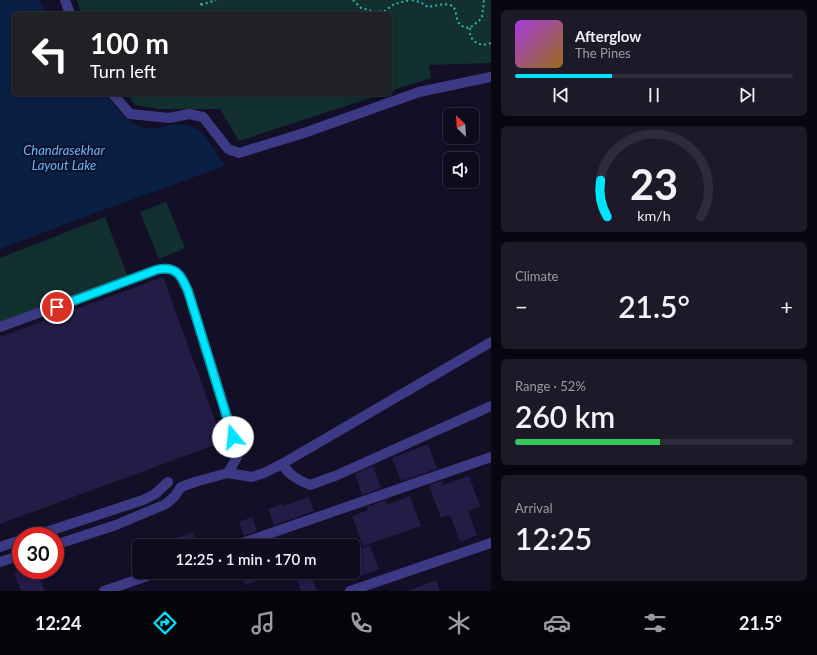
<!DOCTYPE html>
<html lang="en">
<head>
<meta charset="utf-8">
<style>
  :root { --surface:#0e0b1c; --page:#1c1929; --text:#f1f3f6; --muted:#9b9ba3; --line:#2e2b3b; --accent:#00e5ff }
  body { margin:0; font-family:Lato,sans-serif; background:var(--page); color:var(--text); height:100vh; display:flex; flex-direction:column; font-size:15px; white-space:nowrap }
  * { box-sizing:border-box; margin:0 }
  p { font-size:13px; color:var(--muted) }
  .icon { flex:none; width:22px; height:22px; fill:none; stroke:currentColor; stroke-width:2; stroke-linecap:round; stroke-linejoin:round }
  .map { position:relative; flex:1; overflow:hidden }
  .sheet { display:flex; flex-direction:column; gap:10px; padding:10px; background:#08060f; width:326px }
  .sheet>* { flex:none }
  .banner { position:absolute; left:12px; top:12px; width:380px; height:84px; border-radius:6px; box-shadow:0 2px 6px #0003,0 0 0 1px var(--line); background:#202124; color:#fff; overflow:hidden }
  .needle { width:26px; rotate:335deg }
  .tools { position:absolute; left:443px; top:108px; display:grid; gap:8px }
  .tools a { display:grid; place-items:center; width:36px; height:36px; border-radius:6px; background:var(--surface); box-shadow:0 2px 6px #0003,0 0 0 1px var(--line); font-size:20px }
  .speed { position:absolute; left:12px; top:527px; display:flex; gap:8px; font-size:20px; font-weight:700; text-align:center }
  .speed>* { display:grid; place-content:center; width:52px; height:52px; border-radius:50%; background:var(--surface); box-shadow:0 2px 6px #0003,0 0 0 1px var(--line); line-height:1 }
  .speed .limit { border:6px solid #d22; background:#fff; color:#111 }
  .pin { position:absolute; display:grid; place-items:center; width:34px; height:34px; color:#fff; margin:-17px; border:2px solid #fff; border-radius:50%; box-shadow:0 1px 4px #0007 }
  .me { position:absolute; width:44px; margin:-22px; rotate:343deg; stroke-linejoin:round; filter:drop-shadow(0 0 3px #0008) }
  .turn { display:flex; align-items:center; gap:14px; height:84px; padding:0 12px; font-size:18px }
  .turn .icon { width:52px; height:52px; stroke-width:2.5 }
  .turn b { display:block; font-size:28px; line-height:34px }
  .big { font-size:30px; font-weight:600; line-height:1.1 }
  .sheet .tile { flex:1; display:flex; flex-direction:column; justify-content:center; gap:6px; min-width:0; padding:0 14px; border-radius:6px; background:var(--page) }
  .sheet .dial { align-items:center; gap:0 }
  .dial svg { height:104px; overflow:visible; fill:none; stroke:var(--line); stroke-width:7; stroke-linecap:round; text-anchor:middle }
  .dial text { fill:var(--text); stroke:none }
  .song { display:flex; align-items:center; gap:12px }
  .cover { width:48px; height:48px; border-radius:6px; background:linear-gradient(135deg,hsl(280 70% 55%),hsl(40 70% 35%)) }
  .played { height:4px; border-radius:2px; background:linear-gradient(90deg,var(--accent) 35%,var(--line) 35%) }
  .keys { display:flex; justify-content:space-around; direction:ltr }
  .heat { display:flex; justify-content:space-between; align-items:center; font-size:22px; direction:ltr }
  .charge { height:6px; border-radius:3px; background:linear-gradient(90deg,#34c759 52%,var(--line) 0) }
  .trip { position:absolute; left:132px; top:539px; width:228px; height:40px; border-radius:6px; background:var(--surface); box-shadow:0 2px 6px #0003,0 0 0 1px var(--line); font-weight:600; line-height:40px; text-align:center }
  .tab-bar { display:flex; height:64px; justify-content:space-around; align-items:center; background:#06040b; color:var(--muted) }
  .tab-bar .icon { width:28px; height:28px }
  .tab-bar .active { color:var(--accent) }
  .tab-bar b { font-size:18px; color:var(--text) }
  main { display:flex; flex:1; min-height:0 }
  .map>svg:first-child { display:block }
  .green { fill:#12302f }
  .water { fill:#0a1f44 }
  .building { fill:#241b47 }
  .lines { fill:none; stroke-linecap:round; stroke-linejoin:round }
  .path { stroke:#2fb8b0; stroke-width:2; stroke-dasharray:2 3; stroke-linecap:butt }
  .minor { stroke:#3d3a85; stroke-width:10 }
  .route-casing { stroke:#0095a6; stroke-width:10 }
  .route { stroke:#00e5ff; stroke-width:7 }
  .labels { text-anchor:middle; stroke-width:4; stroke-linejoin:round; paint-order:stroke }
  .water-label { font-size:13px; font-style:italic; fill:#62b6ff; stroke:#130f26 }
</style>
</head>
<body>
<main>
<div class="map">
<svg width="491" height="591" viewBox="0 0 491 591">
  <rect width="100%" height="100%" fill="#130f26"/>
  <g class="green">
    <polygon points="77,0 491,0 491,63 429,65 431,78 390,91 390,14 81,14"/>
    <polygon points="127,94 382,94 239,141 220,109 159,109 135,105"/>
    <polygon points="166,202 185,248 159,259 140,212"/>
    <polygon points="105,217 128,277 0,323 0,258"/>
  </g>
  <path class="water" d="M0,0H39L47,14H14V94H105C115,105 125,122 141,127C162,133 175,115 200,131C207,137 219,157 225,166L100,211L0,249Z"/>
  <g class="building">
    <polygon points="163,277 223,442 0,524 0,337"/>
    <polygon points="428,444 437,469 401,481 392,458"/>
    <polygon points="373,466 381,488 362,495 355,474"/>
    <polygon points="469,476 480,506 468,511 477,535 460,542 450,515 441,518 429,485 442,481 443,485"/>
    <polygon points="410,496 421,526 363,546 352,516 368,510 367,507 385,500 387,505"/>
    <polygon points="309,497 314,511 274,525 268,509 282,504 283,506"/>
    <polygon points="252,517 257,531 244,536 239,522"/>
    <polygon points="193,532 198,546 160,546 159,545"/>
    <polygon points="370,545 379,569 361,576 353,552"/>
    <polygon points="19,570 37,570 45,591 21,591 14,572"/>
    <polygon points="240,572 279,572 279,573 245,585"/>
    <polygon points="294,572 310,572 317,591 301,591"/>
    <polygon points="436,580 440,591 410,591 410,590"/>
  </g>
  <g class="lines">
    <g class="path">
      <polyline points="353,0 361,8 375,12 385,11 394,4 410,0"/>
      <path d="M412,0L420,2L428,7C434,6 444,3 450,5C461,8 450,27 470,28L482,18L484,0"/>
      <polyline points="201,5 216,0"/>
      <polyline points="201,5 202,0"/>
      <path d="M470,28C468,41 480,48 491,43"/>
    </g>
    <g class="minor">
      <polyline points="65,0 70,14"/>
      <polyline points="113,94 130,114 169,118 189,114 203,117 228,149 239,153 304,133 419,92 491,77"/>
      <path d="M0,327L156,270C175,265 181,275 188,291L238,452L237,457L228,473"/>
      <path d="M282,464C289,475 298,480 310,485L335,476L491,406"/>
      <polyline points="34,536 143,500 155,494 168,482"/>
      <polyline points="55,545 116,525 166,504 175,496 181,487 198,481 228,473 252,477 264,473 282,464 491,342"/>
      <polyline points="234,546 491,457"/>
      <polyline points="0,547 21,540"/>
      <polyline points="0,562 21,555"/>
      <polyline points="104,591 159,572"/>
      <polyline points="350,591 491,543"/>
    </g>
  </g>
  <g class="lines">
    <g class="route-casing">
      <path id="route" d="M57,307L156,270C175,265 181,274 188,291L233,437"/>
    </g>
    <use href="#route" class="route"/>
  </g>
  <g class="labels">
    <g class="water-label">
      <text x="64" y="155">Chandrasekhar<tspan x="64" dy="15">Layout Lake</tspan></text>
    </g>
  </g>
</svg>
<div class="tools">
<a><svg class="needle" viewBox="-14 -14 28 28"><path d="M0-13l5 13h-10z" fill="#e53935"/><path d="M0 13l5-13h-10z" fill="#9b9ba3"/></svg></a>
<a><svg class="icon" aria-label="sound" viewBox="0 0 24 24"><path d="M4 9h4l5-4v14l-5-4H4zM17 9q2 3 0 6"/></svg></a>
</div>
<div class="speed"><div class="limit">30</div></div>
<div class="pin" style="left:57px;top:307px;background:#d93025"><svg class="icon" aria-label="arrive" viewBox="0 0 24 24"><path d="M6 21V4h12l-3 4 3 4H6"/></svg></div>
<svg class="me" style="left:233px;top:437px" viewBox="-20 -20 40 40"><circle r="19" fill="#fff"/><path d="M0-13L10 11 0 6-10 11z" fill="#00e5ff"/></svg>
<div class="trip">12:25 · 1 min · 170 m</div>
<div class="banner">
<div class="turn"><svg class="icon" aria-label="left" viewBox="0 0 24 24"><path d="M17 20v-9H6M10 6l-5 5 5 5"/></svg><div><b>100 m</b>Turn left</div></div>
</div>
</div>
<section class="sheet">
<div class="tile">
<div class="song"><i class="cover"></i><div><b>Afterglow</b><p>The Pines</p></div></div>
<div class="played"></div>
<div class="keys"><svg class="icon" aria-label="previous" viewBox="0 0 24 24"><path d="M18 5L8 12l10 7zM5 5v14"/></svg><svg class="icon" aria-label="pause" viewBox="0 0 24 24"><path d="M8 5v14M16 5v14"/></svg><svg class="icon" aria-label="next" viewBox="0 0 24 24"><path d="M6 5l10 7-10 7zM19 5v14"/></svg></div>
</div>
<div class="tile dial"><svg viewBox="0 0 100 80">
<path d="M14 69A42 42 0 1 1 86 69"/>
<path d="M14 69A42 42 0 0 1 9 41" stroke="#00e5ff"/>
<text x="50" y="56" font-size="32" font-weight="700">23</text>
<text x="50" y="72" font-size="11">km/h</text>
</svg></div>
<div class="tile"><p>Climate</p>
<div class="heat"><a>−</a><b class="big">21.5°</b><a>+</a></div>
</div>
<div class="tile"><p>Range · 52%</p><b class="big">260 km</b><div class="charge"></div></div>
<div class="tile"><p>Arrival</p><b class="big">12:25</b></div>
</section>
</main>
<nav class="tab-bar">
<b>12:24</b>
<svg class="icon active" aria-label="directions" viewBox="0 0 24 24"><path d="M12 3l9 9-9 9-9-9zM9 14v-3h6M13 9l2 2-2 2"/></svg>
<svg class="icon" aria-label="music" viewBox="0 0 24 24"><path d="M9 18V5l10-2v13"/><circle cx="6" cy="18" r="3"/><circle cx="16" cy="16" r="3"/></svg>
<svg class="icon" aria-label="phone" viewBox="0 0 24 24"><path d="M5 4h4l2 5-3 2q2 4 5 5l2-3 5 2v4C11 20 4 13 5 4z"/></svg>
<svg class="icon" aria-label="climate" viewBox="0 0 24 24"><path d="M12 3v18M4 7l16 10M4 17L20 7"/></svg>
<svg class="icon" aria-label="car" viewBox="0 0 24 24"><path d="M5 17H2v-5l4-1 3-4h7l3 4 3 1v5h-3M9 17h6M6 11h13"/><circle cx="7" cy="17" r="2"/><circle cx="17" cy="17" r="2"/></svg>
<svg class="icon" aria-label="filters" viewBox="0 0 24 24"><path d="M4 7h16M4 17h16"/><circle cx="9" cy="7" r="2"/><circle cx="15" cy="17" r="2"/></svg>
<b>21.5°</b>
</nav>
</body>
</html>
